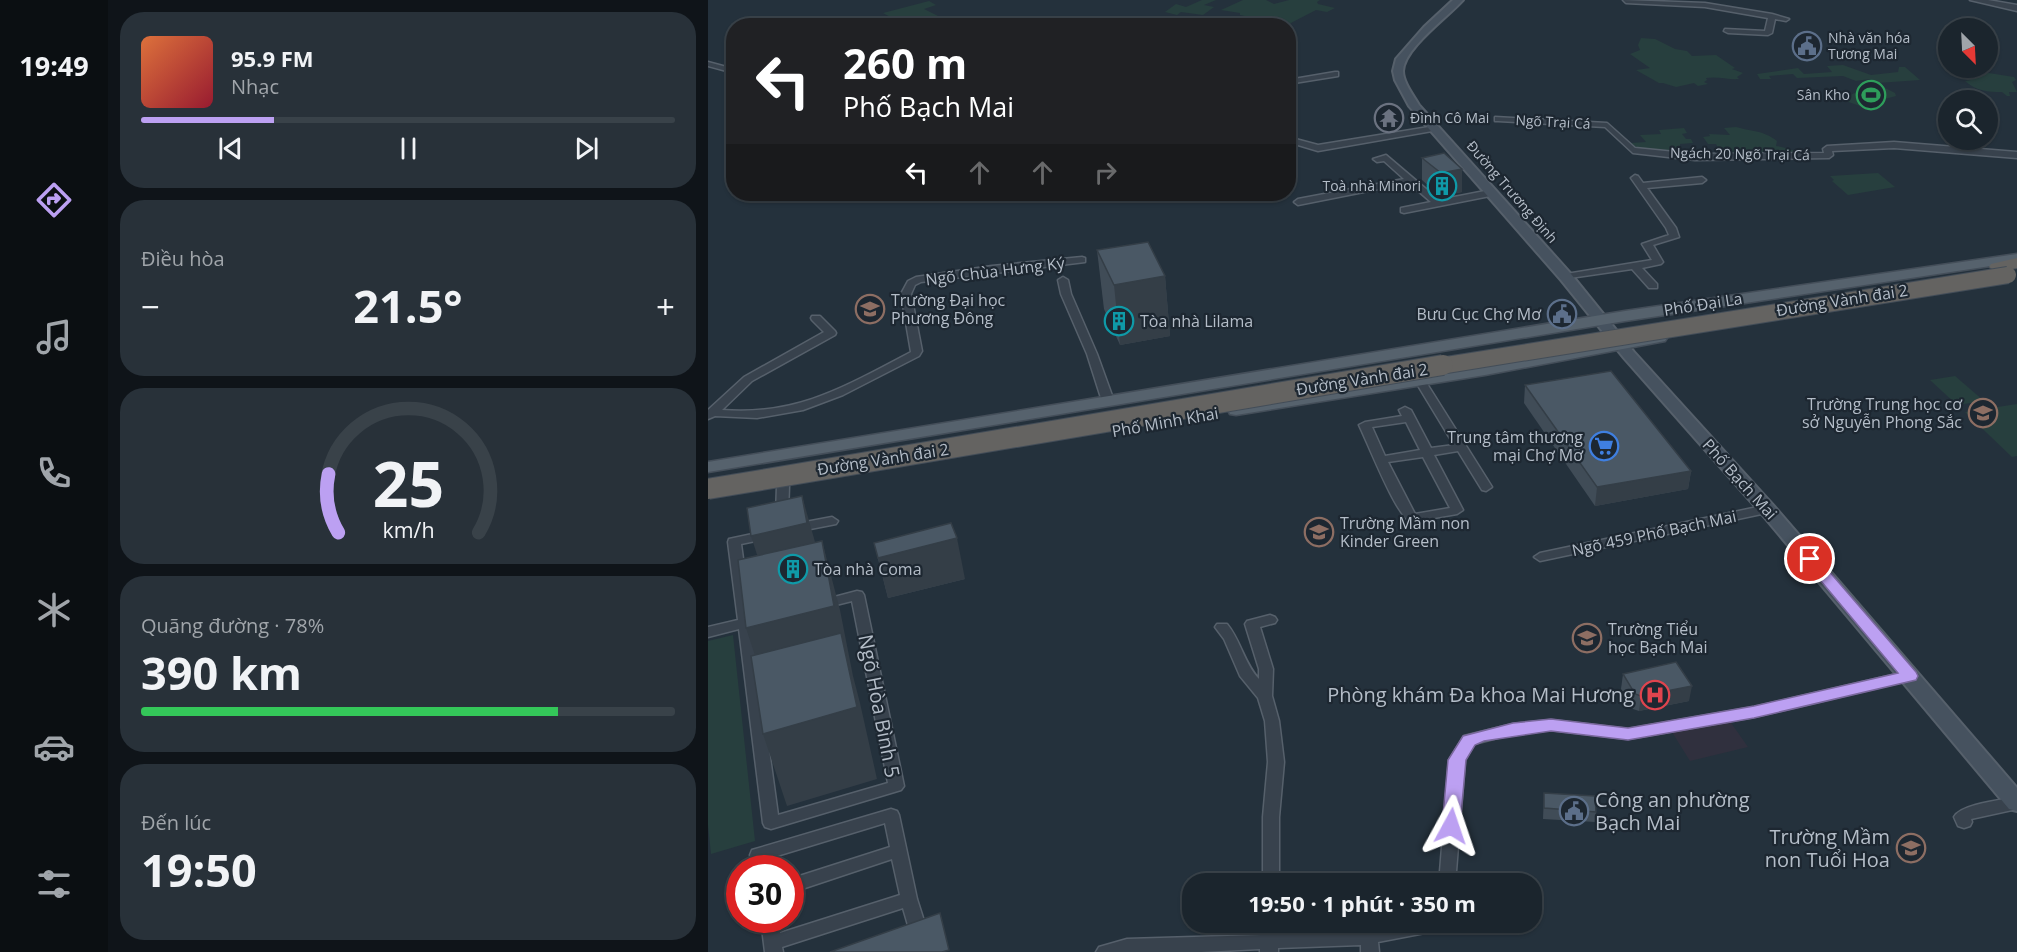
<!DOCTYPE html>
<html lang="vi">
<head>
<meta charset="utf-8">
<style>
  :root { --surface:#1b252d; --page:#283139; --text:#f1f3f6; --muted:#a0a5aa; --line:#394249; --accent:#bca0f2 }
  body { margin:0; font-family:"Open Sans",sans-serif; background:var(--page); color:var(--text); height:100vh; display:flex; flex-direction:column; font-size:22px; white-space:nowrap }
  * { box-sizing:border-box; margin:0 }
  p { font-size:20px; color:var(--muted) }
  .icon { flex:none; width:33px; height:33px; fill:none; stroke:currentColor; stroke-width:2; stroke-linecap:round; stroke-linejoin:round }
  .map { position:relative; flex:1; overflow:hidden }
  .drawer { display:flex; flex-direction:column; gap:12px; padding:12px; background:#0f1419; width:600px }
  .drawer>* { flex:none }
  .hud { position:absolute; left:18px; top:18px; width:570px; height:183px; border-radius:24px; box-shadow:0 2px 4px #0004,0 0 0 2px var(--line); background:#202124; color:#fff; overflow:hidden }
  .needle { width:39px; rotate:156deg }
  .controls { position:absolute; left:1230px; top:18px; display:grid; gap:12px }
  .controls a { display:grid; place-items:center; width:60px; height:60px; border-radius:50%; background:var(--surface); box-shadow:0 2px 4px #0004,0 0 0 2px var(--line); font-size:30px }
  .speed { position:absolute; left:18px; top:855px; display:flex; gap:12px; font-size:30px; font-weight:700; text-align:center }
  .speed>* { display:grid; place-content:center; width:78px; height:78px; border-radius:50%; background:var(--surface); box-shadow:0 2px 4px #0004,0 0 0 2px var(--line); line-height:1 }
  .speed .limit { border:9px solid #d22; background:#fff; color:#111 }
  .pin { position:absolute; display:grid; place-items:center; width:51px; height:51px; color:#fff; margin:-26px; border:3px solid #fff; border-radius:50%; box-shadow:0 2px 6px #0007 }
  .me { position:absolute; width:66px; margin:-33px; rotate:5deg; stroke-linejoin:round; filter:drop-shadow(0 0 4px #0008) }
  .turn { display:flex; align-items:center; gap:21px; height:126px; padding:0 18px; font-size:27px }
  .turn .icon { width:78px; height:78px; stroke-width:2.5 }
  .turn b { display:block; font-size:42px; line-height:51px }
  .lanes { display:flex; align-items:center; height:57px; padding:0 18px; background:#0003; justify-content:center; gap:30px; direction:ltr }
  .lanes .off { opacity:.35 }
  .big { font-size:45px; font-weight:700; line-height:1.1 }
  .drawer .card { flex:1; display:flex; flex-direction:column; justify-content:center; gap:9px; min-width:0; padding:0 21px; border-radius:24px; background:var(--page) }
  .drawer .dial { align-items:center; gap:0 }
  .dial svg { height:156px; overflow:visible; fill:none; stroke:var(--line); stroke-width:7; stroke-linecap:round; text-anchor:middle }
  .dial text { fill:var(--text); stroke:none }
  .song { display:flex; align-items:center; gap:18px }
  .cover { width:72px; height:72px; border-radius:9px; background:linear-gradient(135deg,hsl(20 70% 55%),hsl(350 70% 35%)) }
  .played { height:6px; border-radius:3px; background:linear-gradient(90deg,var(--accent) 25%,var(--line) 25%) }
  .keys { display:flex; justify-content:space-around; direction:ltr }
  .heat { display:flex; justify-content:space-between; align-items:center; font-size:33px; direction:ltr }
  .charge { height:9px; border-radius:4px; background:linear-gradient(90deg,#34c759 78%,var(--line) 0) }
  .trip { position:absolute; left:474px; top:873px; width:360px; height:60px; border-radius:24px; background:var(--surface); box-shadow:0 2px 4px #0004,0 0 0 2px var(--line); font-weight:700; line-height:60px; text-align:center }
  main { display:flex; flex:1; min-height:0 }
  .menu { display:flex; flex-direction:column; width:108px; justify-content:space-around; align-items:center; background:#0b0f12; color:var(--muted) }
  .menu .icon { width:42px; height:42px }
  .menu .current { color:var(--accent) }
  .menu b { font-size:27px; color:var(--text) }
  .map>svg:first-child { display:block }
  .medical { fill:#30303e }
  .green { fill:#273f3e }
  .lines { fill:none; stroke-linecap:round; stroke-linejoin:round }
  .minor-casing { stroke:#56606b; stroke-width:3 }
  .tertiary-casing { stroke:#56606b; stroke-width:3 }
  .secondary-casing { stroke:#56606b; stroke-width:4 }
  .primary-casing { stroke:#444e59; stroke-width:3 }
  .trunk-casing { stroke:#434d58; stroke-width:2 }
  .minor { fill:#38424d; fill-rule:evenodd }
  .tertiary { fill:#38424d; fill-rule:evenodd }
  .secondary { fill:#46525f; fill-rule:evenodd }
  .primary { fill:#56626d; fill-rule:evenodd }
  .trunk { fill:#646361; fill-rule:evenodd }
  .trunk-bridge-far1-casing { stroke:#434d58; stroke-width:18; stroke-linecap:butt }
  .trunk-bridge-casing { stroke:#434d58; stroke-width:22; stroke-linecap:butt }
  .trunk-bridge-far1 { stroke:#646361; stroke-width:16 }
  .trunk-bridge { stroke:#646361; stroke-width:20 }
  .wall { fill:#404c57 }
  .shaded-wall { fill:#343e47 }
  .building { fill:#4a5865; stroke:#343e47; stroke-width:1.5 }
  .route { fill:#bca0f2; stroke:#7a689d; stroke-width:1.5 }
  .labels { text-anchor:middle; stroke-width:4.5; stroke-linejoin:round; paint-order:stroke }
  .far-poi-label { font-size:14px; fill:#b4bdc8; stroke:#1d2731; text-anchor:start }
  .far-street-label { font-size:14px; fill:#b4bdc8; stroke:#1d2731 }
  .street-label { font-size:16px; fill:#b4bdc8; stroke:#1d2731 }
  .poi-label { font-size:16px; fill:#b4bdc8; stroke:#1d2731; text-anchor:start }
  .near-poi-label { font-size:20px; fill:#b4bdc8; stroke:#1d2731; text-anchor:end }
  .near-street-label { font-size:20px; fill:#b4bdc8; stroke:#1d2731 }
</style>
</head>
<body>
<main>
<nav class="menu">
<b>19:49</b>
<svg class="icon current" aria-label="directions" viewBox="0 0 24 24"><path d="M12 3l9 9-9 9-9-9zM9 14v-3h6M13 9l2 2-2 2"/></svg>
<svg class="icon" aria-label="music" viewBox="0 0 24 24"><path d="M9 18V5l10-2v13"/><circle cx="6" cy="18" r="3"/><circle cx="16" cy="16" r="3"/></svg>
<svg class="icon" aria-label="phone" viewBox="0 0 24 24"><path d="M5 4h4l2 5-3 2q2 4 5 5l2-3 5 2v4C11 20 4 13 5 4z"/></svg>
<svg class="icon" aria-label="climate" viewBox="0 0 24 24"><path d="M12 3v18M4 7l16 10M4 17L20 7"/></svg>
<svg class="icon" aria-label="car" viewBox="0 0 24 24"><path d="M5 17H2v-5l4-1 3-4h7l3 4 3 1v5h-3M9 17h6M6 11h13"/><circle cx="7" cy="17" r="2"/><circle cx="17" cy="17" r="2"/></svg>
<svg class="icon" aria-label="filters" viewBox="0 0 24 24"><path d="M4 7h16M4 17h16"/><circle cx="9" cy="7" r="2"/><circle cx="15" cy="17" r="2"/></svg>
</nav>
<section class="drawer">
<div class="card">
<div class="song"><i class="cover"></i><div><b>95.9 FM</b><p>Nhạc</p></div></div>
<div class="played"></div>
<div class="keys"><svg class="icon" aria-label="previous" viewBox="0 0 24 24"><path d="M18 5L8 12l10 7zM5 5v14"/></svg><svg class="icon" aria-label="pause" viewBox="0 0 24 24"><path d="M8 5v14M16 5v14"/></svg><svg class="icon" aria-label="next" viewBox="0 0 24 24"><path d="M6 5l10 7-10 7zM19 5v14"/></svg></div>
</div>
<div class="card"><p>Điều hòa</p>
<div class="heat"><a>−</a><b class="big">21.5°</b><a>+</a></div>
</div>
<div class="card dial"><svg viewBox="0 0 100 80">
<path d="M14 69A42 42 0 1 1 86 69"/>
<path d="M14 69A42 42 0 0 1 9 39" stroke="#bca0f2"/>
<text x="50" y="56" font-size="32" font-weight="700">25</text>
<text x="50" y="72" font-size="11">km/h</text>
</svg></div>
<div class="card"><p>Quãng đường · 78%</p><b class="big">390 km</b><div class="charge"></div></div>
<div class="card"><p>Đến lúc</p><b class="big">19:50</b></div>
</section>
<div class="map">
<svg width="1309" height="952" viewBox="0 0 1309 952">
  <rect width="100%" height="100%" fill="#24313c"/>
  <polygon class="medical" points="1021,720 1040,747 982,761 964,732"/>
  <g class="green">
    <polygon points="494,0 508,0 496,5 506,7 495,15 473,12 469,15 457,12 468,4 478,7"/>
    <polygon points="535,0 558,0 566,4 581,0 612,0 609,2 610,4 627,8 619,12 608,10 579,25 562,23 566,20 553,17 549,21 545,20 546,18 532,15 532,13 513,10"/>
    <polygon points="221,1 228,5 216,9 234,18 197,25 175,13"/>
    <path d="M933,38L947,39L967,49L979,51L984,56L1008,55L1027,68L1024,69L1035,73L1029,77L1031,79C1020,80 1010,76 998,78L999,80L996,82L1000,84L990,86L986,83L968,87L955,83H951L928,70L942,68L922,54L932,50L930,45Z"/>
    <polygon points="1135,65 1163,75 1190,72 1191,67 1197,67 1212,80 1170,83 1162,79 1148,81 1135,76 1089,78 1085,74 1061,76 1063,79 1052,79 1049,74 1090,68 1096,74 1124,72 1119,66"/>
    <path d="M1268,71L1306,77L1308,80L1304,82L1309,92H1301L1302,96H1299L1294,92C1280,92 1268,91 1257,81L1263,80L1257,78Z"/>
    <polygon points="1169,84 1187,93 1188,96 1152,106 1132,99"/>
    <path d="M1028,127C1045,132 1055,130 1069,141L1068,146C1078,147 1086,152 1096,152L1097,155H1014L1008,144H1000L995,137L1002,136L1001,134L1022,135L1016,128Z"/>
    <polygon points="976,128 979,133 974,134 978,139 983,139 985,143 972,144 972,150 990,150 990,156 932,150 923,143 938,142 932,135 953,134 951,130"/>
    <polygon points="1170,173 1187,187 1140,195 1124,181 1126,180 1122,176"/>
    <polygon points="1247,376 1276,401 1249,405 1222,380"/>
    <polygon points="1309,404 1309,456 1304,457 1257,412"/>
    <polygon points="25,635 47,841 3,854 0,825 0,641"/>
  </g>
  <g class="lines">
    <g class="minor-casing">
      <g id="minor">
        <polygon points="915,0 997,3 1064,14 1081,19 1078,21 1067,19 1064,33 1060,35 1020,33 1016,31 1017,29 1057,31 1060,18 997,7 918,3"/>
        <polygon points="0,62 26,69 26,73 0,66"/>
        <polygon points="627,72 630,72 630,76 580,84 580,80"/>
        <polygon points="787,117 899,123 927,148 987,154 1116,153 1115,149 1119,146 1186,142 1309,152 1309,158 1186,148 1124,151 1125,155 1121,158 987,160 925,153 897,127 790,121 787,121"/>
        <polygon points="727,126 730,126 730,130 610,151 580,142 580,137 610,145"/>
        <polygon points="678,155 731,200 782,190 786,193 782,196 696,213 693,212 693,208 723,202 701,183 590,205 586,202 590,199 696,179 676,161 669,162 665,159"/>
        <polygon points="927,175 930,176 935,183 994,177 998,180 994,183 939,188 968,228 971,237 945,245 955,262 953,264 934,268 949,284 949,288 941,288 924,269 855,279 855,275 858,274 944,260 934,244 961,235 958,228 923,178"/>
        <path d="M374,257L377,258V262L213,282L207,285L203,294L214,351L211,356L135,395L95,410L49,418L7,416L0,419V410L36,377L116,332L104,320L103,318L104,316H112L127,331L128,333L127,335L44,381L14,410C90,416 138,386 203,352L193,294L200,281L208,277L284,266Z"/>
        <polygon points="355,277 360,280 363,294 389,354 406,401 404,403 396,403 394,401 379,354 353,294 350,280"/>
        <path d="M711,376L716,379L784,487L778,491L774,490L750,451L726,455L755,510L749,514L703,522C689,518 659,441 651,425L657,422L694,416L691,410L697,407L703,410L723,448L746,445L706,379ZM698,422L712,450L677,456L664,427ZM715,457L742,508L707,514L680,462Z"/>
        <polygon points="75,482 81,486 80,515 74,519 68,515 69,486"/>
        <polygon points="1059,505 1065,509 1063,512 832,561 826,557 832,553"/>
        <polygon points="124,517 130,521 128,524 87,532 81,528 87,524"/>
        <polygon points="58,531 64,535 62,538 33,544 43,617 53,614 58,616 60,619 58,622 44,626 70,815 180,783 144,601 116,608 111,607 109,604 111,601 149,591 154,592 156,595 196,786 193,790 63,829 57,827 55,823 31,629 0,637 0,627 30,620 20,542 21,539"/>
        <path d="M562,615L567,617L569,620L567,623L552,627L565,669L564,696L571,721L576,762L571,817V884H555V817L560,762L557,721L550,698L532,676L516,639L507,627L509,624H519C533,641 536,663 551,679V669L537,624L539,621Z"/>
        <polygon points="1202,671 1207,673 1209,676 1207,679 1046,717 920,739 843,730 805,734 766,744 757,760 747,884 731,884 741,760 756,736 805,724 843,720 920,729 1046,707"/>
        <path d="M1309,797V809L1263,819L1264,822L1262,826L1256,828L1250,826L1246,817C1253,804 1294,800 1309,797Z"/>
        <polygon points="183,809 189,811 191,815 209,899 223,943 220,948 209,952 179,952 182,947 204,939 195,908 74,947 75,952 57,952 53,920 69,920 72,933 192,895 184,859 82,893 82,879 182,847 177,823 59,859 61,868 45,868 42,855 44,850"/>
        <polygon points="554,922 570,922 570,934 661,930 699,922 746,922 744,927 738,929 670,942 671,952 653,952 653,945 570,948 570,952 552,952 552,949 493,952 388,952 391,947 419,939 553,935"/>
      </g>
    </g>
    <g class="tertiary-casing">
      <polygon id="tertiary" points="1262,0 1280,0 1309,5 1309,11"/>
    </g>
    <g class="secondary-casing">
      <path id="secondary" d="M745,0H755C740,17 696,48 695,71C695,82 705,95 711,105L863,274L926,352L1065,505L1309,788V811L1301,809L1053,513L916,358L853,280L701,106L687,80L685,71L688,59L716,27Z"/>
    </g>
    <g class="primary-casing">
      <g id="primary">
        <polygon points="1309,254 1309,262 917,321 0,472 0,462 917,311"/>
        <polygon points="951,333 959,338 957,341 777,375 528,415 522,414 520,410 522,406 528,405 777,365"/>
      </g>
    </g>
    <g class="trunk-casing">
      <polygon id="trunk" points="1309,258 1309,268 1289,272 1281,267 1283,264"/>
    </g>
    <use href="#minor" class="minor"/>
    <use href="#tertiary" class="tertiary"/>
    <use href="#secondary" class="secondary"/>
    <use href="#primary" class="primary"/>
    <use href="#trunk" class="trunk"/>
    <g class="trunk-bridge-far1-casing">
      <polyline id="trunk-bridge-far1" points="726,367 1300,275"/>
    </g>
    <g class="trunk-bridge-casing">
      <polyline id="trunk-bridge" points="0,489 735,365"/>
    </g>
    <use href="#trunk-bridge-far1" class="trunk-bridge-far1"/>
    <use href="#trunk-bridge" class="trunk-bridge"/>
  </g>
  <g class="wall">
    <polygon points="1090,34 1105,45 1103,51 1093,51 1089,41"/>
    <polygon points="714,158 754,169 754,192 732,196 714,180"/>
    <polygon points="389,250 457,276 462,336 412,345 396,309"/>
    <polygon points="817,385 983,471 980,489 887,506 816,403"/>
    <polygon points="166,543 257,579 180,598"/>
    <polygon points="915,674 981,701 931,711 925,709 913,689"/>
    <polygon points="836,793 888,812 887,822 835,819"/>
  </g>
  <g class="shaded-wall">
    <polygon points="754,169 754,192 732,196 733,173"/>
    <polygon points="457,276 462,336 412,345 406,285"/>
    <polygon points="983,471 980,489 887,506 889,487"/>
    <polygon points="94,496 109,549 60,589 43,536"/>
    <polygon points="249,538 257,579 180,598 170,558"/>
    <polygon points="114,541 132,610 145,676 152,703 169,779 79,806 55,734 61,698 38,628"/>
    <polygon points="984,686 981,701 931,711 933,696"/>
  </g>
  <g class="building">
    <polygon points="1090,34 1102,34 1105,45 1095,44"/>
    <polygon points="736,153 754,169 733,173 714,158"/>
    <polygon points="440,242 457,276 406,285 389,250"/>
    <polygon points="903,371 983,471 889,487 817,385"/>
    <polygon points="94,496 99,523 43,536 39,508"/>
    <polygon points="243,523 249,538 170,558 166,543"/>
    <polygon points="114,541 126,606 38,628 30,560"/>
    <polygon points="133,633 149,707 55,734 43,656"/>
    <polygon points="968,662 984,686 933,696 927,694 915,674"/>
    <polygon points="836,793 887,796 888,812 836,808"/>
    <polygon points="232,913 241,950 234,952 122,952"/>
  </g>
  <polygon class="route" points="1102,554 1107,555 1208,672 1210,676 1208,680 1046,718 920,740 843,731 776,741 767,745 758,760 752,826 749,831 743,833 737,831 734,826 740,760 755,736 805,723 843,719 920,728 1046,706 1190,673 1097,562 1095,559 1097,555"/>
  <defs>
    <g id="civic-ring" transform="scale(1.5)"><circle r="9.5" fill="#1d2731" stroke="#5c6f8a" stroke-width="1.5"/><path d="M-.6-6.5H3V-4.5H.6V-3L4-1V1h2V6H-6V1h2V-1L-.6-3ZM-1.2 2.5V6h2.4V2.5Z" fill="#5c6f8a"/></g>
    <g id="stadium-ring" transform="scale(1.5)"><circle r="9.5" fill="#1d2731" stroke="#2e9e5b" stroke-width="1.5"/><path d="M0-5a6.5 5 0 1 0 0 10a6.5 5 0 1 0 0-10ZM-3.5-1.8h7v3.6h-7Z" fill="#2e9e5b"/></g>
    <g id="temple-ring" transform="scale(1.5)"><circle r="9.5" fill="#1d2731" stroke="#6b7280" stroke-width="1.5"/><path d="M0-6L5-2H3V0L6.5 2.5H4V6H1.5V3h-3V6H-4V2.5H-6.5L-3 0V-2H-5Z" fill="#6b7280"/></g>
    <g id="building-ring" transform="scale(1.5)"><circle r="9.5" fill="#1d2731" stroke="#0f9aa8" stroke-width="1.5"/><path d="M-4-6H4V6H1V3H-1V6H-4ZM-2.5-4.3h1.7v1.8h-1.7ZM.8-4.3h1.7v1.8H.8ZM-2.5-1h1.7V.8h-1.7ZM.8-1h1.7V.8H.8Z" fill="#0f9aa8"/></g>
    <g id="university-ring" transform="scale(1.5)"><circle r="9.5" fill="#1d2731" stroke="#8d6e63" stroke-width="1.5"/><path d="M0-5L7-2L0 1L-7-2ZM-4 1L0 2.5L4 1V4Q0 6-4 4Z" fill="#8d6e63"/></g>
    <g id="school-ring" transform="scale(1.5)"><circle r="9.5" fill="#1d2731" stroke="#8d6e63" stroke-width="1.5"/><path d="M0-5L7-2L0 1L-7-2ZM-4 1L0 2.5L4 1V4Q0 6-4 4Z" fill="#8d6e63"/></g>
    <g id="supermarket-ring" transform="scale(1.5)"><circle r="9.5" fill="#1d2731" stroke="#3f7fe0" stroke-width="1.5"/><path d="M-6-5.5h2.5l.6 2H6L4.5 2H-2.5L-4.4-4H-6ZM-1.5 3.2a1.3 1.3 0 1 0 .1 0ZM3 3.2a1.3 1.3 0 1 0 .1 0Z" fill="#3f7fe0"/></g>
    <g id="hospital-ring" transform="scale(1.5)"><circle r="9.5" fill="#1d2731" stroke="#e0444e" stroke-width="1.5"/><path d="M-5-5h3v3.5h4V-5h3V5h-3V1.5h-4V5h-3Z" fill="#e0444e"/></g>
  </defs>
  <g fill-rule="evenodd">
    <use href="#civic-ring" x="1099" y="46"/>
    <use href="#stadium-ring" x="1163" y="95"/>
    <use href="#temple-ring" x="681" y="118"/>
    <use href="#building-ring" x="734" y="186"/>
    <use href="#university-ring" x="162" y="309"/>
    <use href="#civic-ring" x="854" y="314"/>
    <use href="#building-ring" x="411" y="321"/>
    <use href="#school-ring" x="1275" y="413"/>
    <use href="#supermarket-ring" x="896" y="446"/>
    <use href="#school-ring" x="611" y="532"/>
    <use href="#building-ring" x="85" y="569"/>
    <use href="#school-ring" x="879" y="638"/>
    <use href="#hospital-ring" x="947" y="695"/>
    <use href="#civic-ring" x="866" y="811"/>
    <use href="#school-ring" x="1203" y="848"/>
  </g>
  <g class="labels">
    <g class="far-poi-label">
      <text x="1120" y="43">Nhà văn hóa<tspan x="1120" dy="16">Tương Mai</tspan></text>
      <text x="1142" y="100" text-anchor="end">Sân Kho</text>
      <text x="702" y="123">Đình Cô Mai</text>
      <text x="713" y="191" text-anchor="end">Toà nhà Minori</text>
    </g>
    <g class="far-street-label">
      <text transform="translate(845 122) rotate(3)" y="5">Ngõ Trại Cá</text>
      <text transform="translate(1032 154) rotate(1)" y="5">Ngách 20 Ngõ Trại Cá</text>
      <text transform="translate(804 192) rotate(49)" y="5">Đường Trương Định</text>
    </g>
    <g class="street-label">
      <text transform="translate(287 271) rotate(-7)" y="6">Ngõ Chùa Hưng Ký</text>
      <text transform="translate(1134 300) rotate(-9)" y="6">Đường Vành đai 2</text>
      <text transform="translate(995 304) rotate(-9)" y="6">Phố Đại La</text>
      <text transform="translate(654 379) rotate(-9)" y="6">Đường Vành đai 2</text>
      <text transform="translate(457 422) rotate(-10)" y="6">Phố Minh Khai</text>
      <text transform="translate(175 459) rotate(-9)" y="6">Đường Vành đai 2</text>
      <text transform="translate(1032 479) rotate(48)" y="6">Phố Bạch Mai</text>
      <text transform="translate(946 533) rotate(-12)" y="6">Ngõ 459 Phố Bạch Mai</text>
    </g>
    <g class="poi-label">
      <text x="183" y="306">Trường Đại học<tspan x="183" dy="18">Phương Đông</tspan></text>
      <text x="833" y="320" text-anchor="end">Bưu Cục Chợ Mơ</text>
      <text x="432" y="327">Tòa nhà Lilama</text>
      <text x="1254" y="410" text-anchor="end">Trường Trung học cơ<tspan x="1254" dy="18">sở Nguyễn Phong Sắc</tspan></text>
      <text x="875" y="443" text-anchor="end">Trung tâm thương<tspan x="875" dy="18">mại Chợ Mơ</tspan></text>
      <text x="632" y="529">Trường Mầm non<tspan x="632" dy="18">Kinder Green</tspan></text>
      <text x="106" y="575">Tòa nhà Coma</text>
      <text x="900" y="635">Trường Tiểu<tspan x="900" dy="18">học Bạch Mai</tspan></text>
    </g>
    <g class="near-poi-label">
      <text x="926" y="702">Phòng khám Đa khoa Mai Hương</text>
      <text x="887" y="807" text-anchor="start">Công an phường<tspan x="887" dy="23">Bạch Mai</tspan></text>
      <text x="1182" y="844">Trường Mầm<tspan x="1182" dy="23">non Tuổi Hoa</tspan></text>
    </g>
    <g class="near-street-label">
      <text transform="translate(171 706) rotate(79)" y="7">Ngõ Hòa Bình 5</text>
    </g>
  </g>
</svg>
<div class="controls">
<a><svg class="needle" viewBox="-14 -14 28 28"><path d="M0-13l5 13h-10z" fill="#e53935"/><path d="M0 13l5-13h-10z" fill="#a0a5aa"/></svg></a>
<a><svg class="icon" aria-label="search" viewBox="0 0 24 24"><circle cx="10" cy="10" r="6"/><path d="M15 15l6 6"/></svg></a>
</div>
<div class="speed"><div class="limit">30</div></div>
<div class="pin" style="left:1102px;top:559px;background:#d93025"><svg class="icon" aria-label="arrive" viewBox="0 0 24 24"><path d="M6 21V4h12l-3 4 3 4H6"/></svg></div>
<svg class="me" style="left:743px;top:826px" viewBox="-20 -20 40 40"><path d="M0-17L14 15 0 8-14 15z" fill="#bca0f2" stroke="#fff" stroke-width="4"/></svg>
<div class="trip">19:50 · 1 phút · 350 m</div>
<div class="hud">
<div class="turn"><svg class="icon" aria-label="left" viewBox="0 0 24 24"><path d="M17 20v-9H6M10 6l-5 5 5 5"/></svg><div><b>260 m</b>Phố Bạch Mai</div></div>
<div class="lanes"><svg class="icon" aria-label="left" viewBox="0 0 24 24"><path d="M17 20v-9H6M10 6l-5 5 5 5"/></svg><svg class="icon off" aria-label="ahead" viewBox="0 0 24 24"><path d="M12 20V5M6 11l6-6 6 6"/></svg><svg class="icon off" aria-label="ahead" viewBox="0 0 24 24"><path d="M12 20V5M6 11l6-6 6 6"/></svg><svg class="icon off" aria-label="right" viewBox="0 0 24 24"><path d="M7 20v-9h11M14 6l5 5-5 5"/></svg></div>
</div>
</div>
</main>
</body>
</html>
